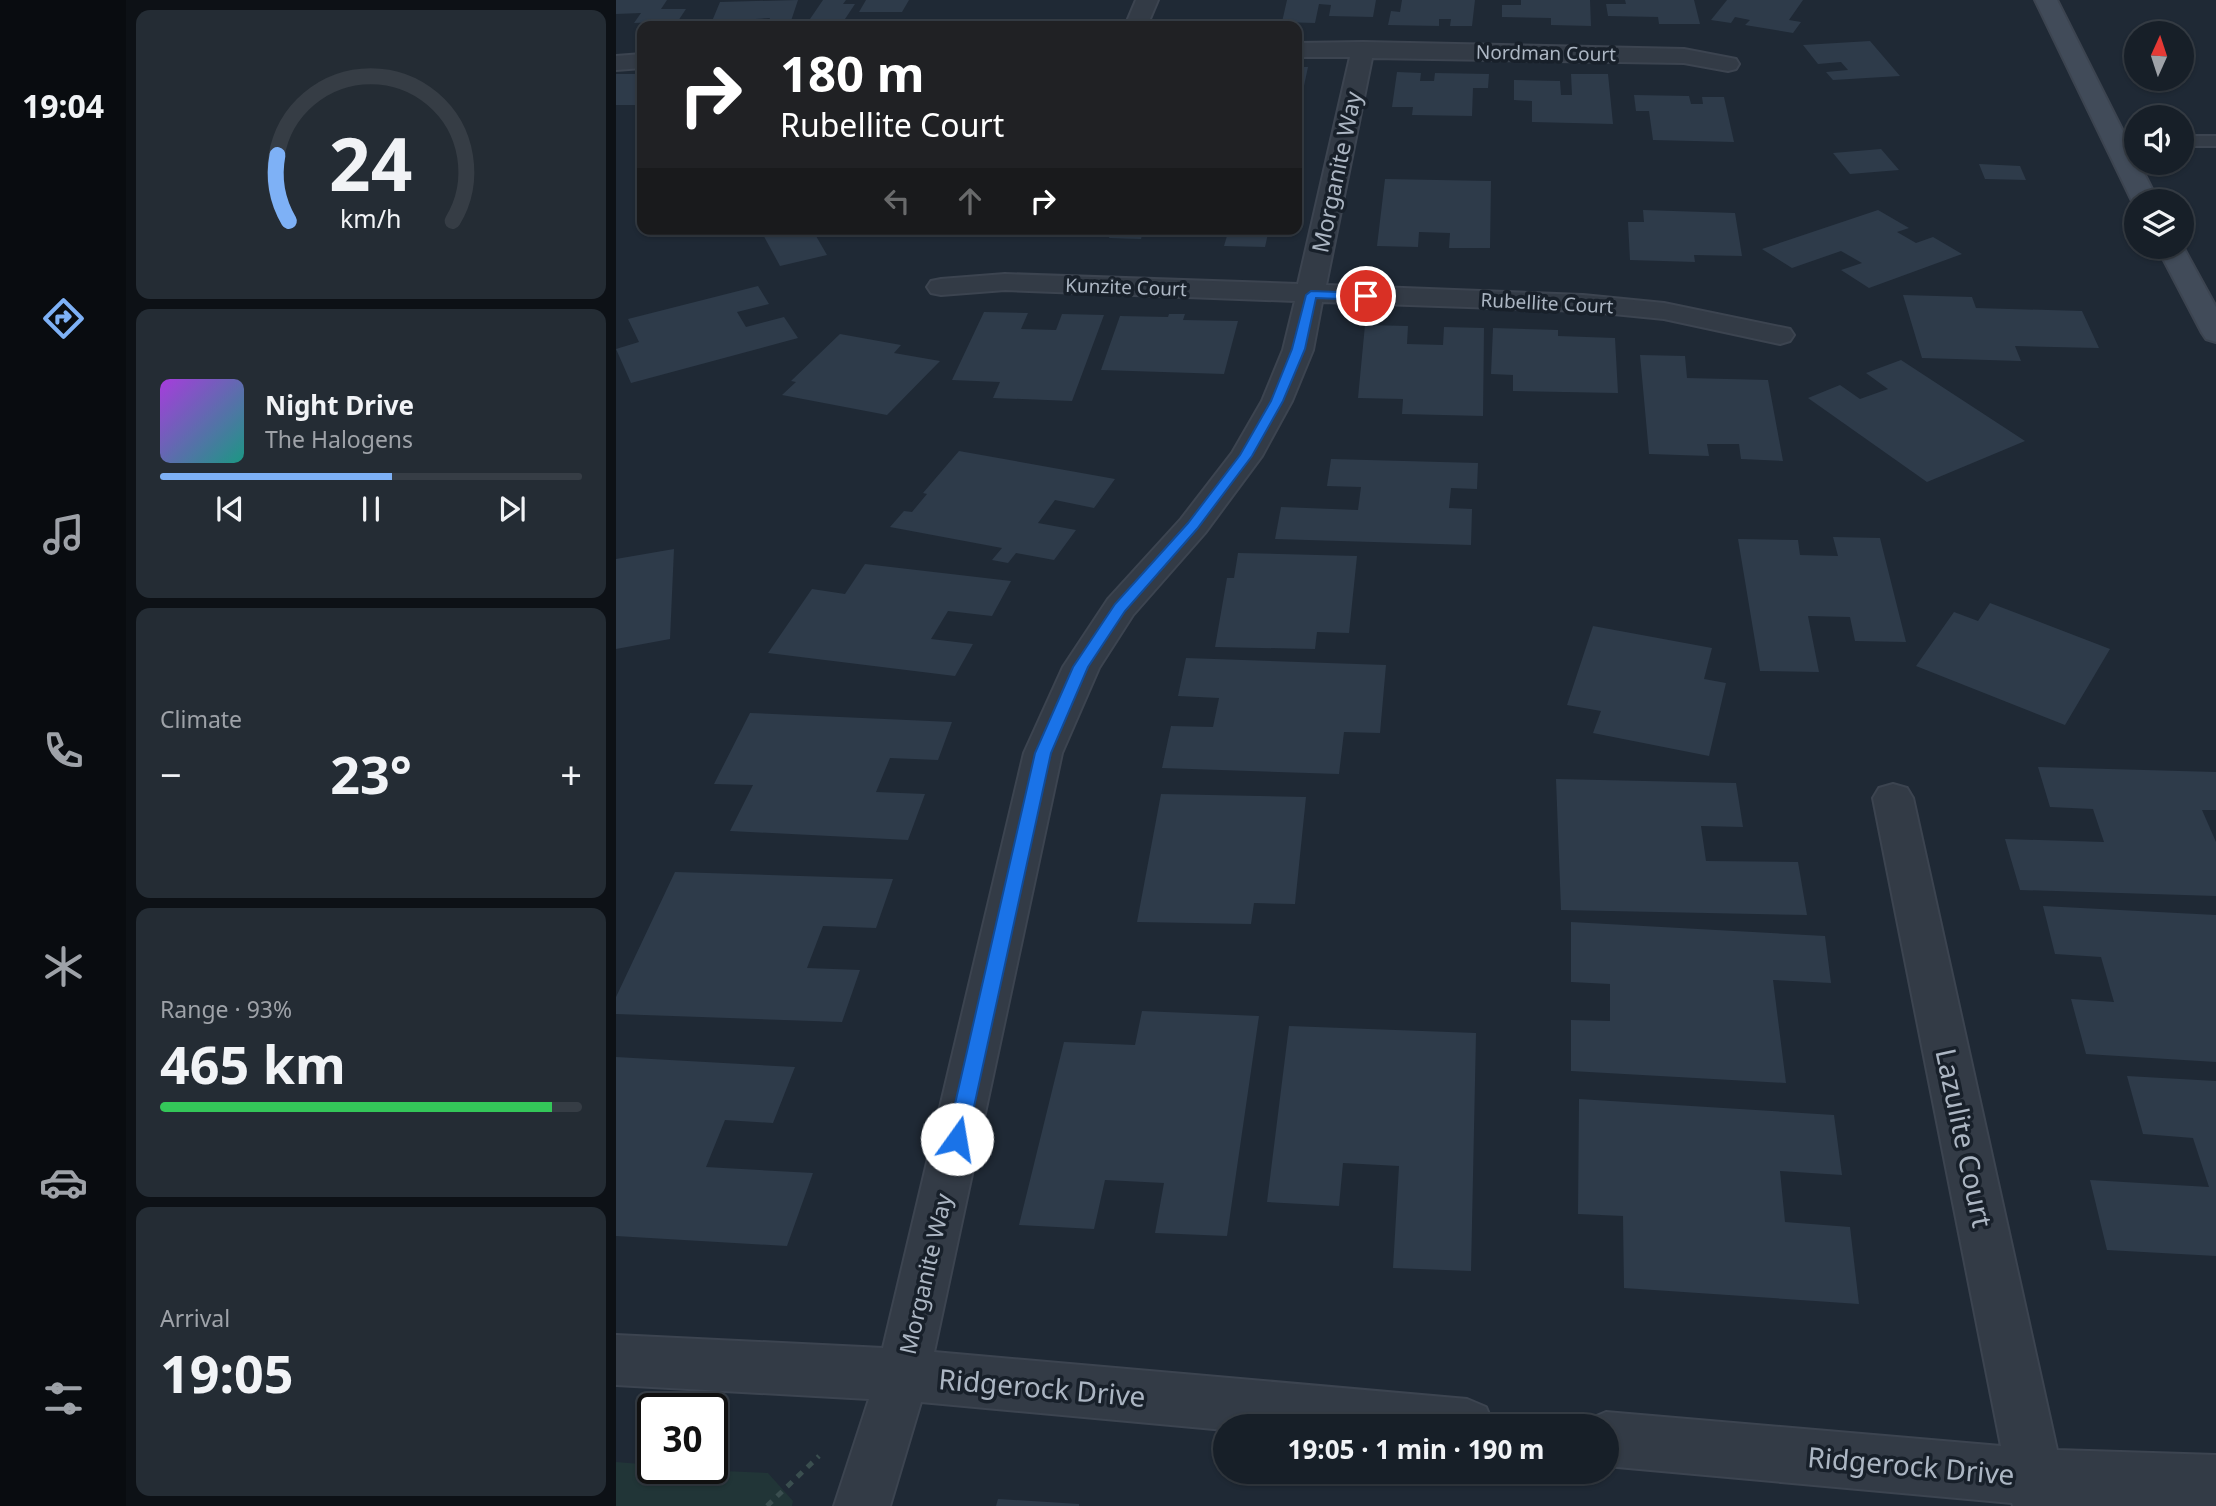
<!DOCTYPE html>
<html lang="en">
<head>
<meta charset="utf-8">
<style>
  :root { --surface:#171f28; --page:#242c34; --text:#f1f3f6; --muted:#9ea2a8; --line:#363d45; --accent:#7eb1f6 }
  body { margin:0; font-family:"Noto Sans",sans-serif; background:var(--page); color:var(--text); height:100vh; display:flex; flex-direction:column; font-size:26px; white-space:nowrap }
  * { box-sizing:border-box; margin:0 }
  p { font-size:23px; color:var(--muted) }
  .icon { flex:none; width:38px; height:38px; fill:none; stroke:currentColor; stroke-width:2; stroke-linecap:round; stroke-linejoin:round }
  .map { position:relative; flex:1; overflow:hidden }
  .drawer { display:flex; flex-direction:column; gap:10px; padding:10px; background:#0d1116; width:490px }
  .drawer>* { flex:none }
  .guide { position:absolute; left:21px; top:21px; width:665px; height:214px; border-radius:14px; box-shadow:0 2px 5px #0004,0 0 0 2px var(--line); background:#202124; color:#fff; overflow:hidden }
  .needle { width:46px; rotate:3deg }
  .fabs { position:absolute; left:1508px; top:21px; display:grid; gap:14px }
  .fabs a { display:grid; place-items:center; width:70px; height:70px; border-radius:50%; background:var(--surface); box-shadow:0 2px 5px #0004,0 0 0 2px var(--line); font-size:35px }
  .speed { position:absolute; left:21px; top:1393px; display:flex; gap:14px; font-size:35px; font-weight:700; text-align:center }
  .speed>* { display:grid; place-content:center; width:91px; height:91px; border-radius:50%; background:var(--surface); box-shadow:0 2px 5px #0004,0 0 0 2px var(--line); line-height:1 }
  .speed .limit { border:4px solid #111; border-radius:10px; background:#fff; color:#111 }
  .pin { position:absolute; display:grid; place-items:center; width:60px; height:60px; color:#fff; margin:-30px; border:4px solid #fff; border-radius:50%; box-shadow:0 2px 7px #0007 }
  .me { position:absolute; width:77px; margin:-38px; rotate:13deg; stroke-linejoin:round; filter:drop-shadow(0 0 5px #0008) }
  .turn { display:flex; align-items:center; gap:24px; height:147px; padding:0 28px; font-size:32px }
  .turn .icon { width:91px; height:91px; stroke-width:2.5 }
  .turn b { display:block; font-size:49px; line-height:60px }
  .lanes { display:flex; align-items:center; height:66px; padding:0 28px; background:#0003; justify-content:center; gap:35px; direction:ltr }
  .lanes .off { opacity:.35 }
  .big { font-size:52px; font-weight:700; line-height:1.1 }
  .drawer .card { flex:1; display:flex; flex-direction:column; justify-content:center; gap:10px; min-width:0; padding:0 24px; border-radius:14px; background:var(--page) }
  .drawer .dial { align-items:center; gap:0 }
  .dial svg { height:182px; overflow:visible; fill:none; stroke:var(--line); stroke-width:7; stroke-linecap:round; text-anchor:middle }
  .dial text { fill:var(--text); stroke:none }
  .song { display:flex; align-items:center; gap:21px }
  .cover { width:84px; height:84px; border-radius:10px; background:linear-gradient(135deg,hsl(280 70% 55%),hsl(170 70% 35%)) }
  .played { height:7px; border-radius:4px; background:linear-gradient(90deg,var(--accent) 55%,var(--line) 55%) }
  .keys { display:flex; justify-content:space-around; direction:ltr }
  .heat { display:flex; justify-content:space-between; align-items:center; font-size:38px; direction:ltr }
  .charge { height:10px; border-radius:5px; background:linear-gradient(90deg,#34c759 93%,var(--line) 0) }
  .trip { position:absolute; left:597px; top:1414px; width:406px; height:70px; border-radius:35px; background:var(--surface); box-shadow:0 2px 5px #0004,0 0 0 2px var(--line); font-weight:700; line-height:70px; text-align:center }
  main { display:flex; flex:1; min-height:0 }
  .tab-bar { display:flex; flex-direction:column; width:126px; justify-content:space-around; align-items:center; background:#090c10; color:var(--muted) }
  .tab-bar .icon { width:49px; height:49px }
  .tab-bar .on { color:var(--accent) }
  .tab-bar b { font-size:32px; color:var(--text) }
  .map>svg:first-child { display:block }
  .green { fill:#213537 }
  .building { fill:#2e3b4a }
  .lines { fill:none; stroke-linecap:round; stroke-linejoin:round }
  .service-casing { stroke:#3c4450; stroke-width:4 }
  .minor-casing { stroke:#3c4450; stroke-width:4 }
  .secondary-casing { stroke:#3c4450; stroke-width:4 }
  .path { stroke:#3a4e4f; stroke-width:5; stroke-dasharray:7 7; stroke-linecap:butt }
  .service { fill:#333b46; fill-rule:evenodd }
  .minor { fill:#333b46; fill-rule:evenodd }
  .secondary { fill:#414b59; fill-rule:evenodd }
  .route { fill:#1a73e8; stroke:#114b97; stroke-width:2 }
  .labels { text-anchor:middle; stroke-width:7; stroke-linejoin:round; paint-order:stroke }
  .far-street-label { font-size:19px; fill:#acb6c3; stroke:#18202a }
  .street-label { font-size:23px; fill:#acb6c3; stroke:#18202a }
  .near-street-label { font-size:28px; fill:#acb6c3; stroke:#18202a }
</style>
</head>
<body>
<main>
<nav class="tab-bar">
<b>19:04</b>
<svg class="icon on" aria-label="directions" viewBox="0 0 24 24"><path d="M12 3l9 9-9 9-9-9zM9 14v-3h6M13 9l2 2-2 2"/></svg>
<svg class="icon" aria-label="music" viewBox="0 0 24 24"><path d="M9 18V5l10-2v13"/><circle cx="6" cy="18" r="3"/><circle cx="16" cy="16" r="3"/></svg>
<svg class="icon" aria-label="phone" viewBox="0 0 24 24"><path d="M5 4h4l2 5-3 2q2 4 5 5l2-3 5 2v4C11 20 4 13 5 4z"/></svg>
<svg class="icon" aria-label="climate" viewBox="0 0 24 24"><path d="M12 3v18M4 7l16 10M4 17L20 7"/></svg>
<svg class="icon" aria-label="car" viewBox="0 0 24 24"><path d="M5 17H2v-5l4-1 3-4h7l3 4 3 1v5h-3M9 17h6M6 11h13"/><circle cx="7" cy="17" r="2"/><circle cx="17" cy="17" r="2"/></svg>
<svg class="icon" aria-label="filters" viewBox="0 0 24 24"><path d="M4 7h16M4 17h16"/><circle cx="9" cy="7" r="2"/><circle cx="15" cy="17" r="2"/></svg>
</nav>
<section class="drawer">
<div class="card dial"><svg viewBox="0 0 100 80">
<path d="M14 69A42 42 0 1 1 86 69"/>
<path d="M14 69A42 42 0 0 1 9 40" stroke="#7eb1f6"/>
<text x="50" y="56" font-size="32" font-weight="700">24</text>
<text x="50" y="72" font-size="11">km/h</text>
</svg></div>
<div class="card">
<div class="song"><i class="cover"></i><div><b>Night Drive</b><p>The Halogens</p></div></div>
<div class="played"></div>
<div class="keys"><svg class="icon" aria-label="previous" viewBox="0 0 24 24"><path d="M18 5L8 12l10 7zM5 5v14"/></svg><svg class="icon" aria-label="pause" viewBox="0 0 24 24"><path d="M8 5v14M16 5v14"/></svg><svg class="icon" aria-label="next" viewBox="0 0 24 24"><path d="M6 5l10 7-10 7zM19 5v14"/></svg></div>
</div>
<div class="card"><p>Climate</p>
<div class="heat"><a>−</a><b class="big">23°</b><a>+</a></div>
</div>
<div class="card"><p>Range · 93%</p><b class="big">465 km</b><div class="charge"></div></div>
<div class="card"><p>Arrival</p><b class="big">19:05</b></div>
</section>
<div class="map">
<svg width="1600" height="1506" viewBox="0 0 1600 1506">
  <rect width="100%" height="100%" fill="#1f2935"/>
  <polygon class="green" points="0,1462 37,1465 37,1468 152,1473 177,1501 176,1506 0,1506"/>
  <g class="building">
    <polygon points="0,0 51,0 45,9 70,9 62,21 18,23 25,13 0,14"/>
    <polygon points="182,0 174,24 151,25 154,18 139,19 136,26 94,26 104,2"/>
    <polygon points="207,0 230,0 227,4 239,4 229,19 194,19"/>
    <polygon points="250,0 293,0 286,12 243,12"/>
    <polygon points="671,0 760,0 757,17 713,16 715,5 703,4 699,23 666,22"/>
    <polygon points="786,0 859,0 856,26 834,26 835,19 823,19 823,26 772,25 775,11 784,12"/>
    <polygon points="905,0 974,0 975,26 935,25 935,18 886,17 886,5 905,5"/>
    <polygon points="1009,0 1078,0 1084,24 1043,24 1042,17 992,16 990,4 1010,4"/>
    <polygon points="1111,0 1187,0 1173,20 1185,22 1177,33 1129,25 1134,20 1119,17 1115,23 1095,20"/>
    <polygon points="1254,41 1284,76 1217,80 1210,72 1232,70 1225,62 1202,64 1187,45"/>
    <polygon points="681,67 692,67 682,114 681,114"/>
    <polygon points="781,72 805,73 804,81 818,81 819,73 873,74 872,88 857,88 856,116 796,115 797,107 776,107"/>
    <rect x="0" y="74" width="26" height="31"/>
    <polygon points="955,74 992,74 997,124 916,122 916,101 898,100 898,80 944,81 945,95 956,95"/>
    <polygon points="1018,95 1073,96 1075,104 1087,104 1086,97 1108,97 1118,142 1037,140 1033,111 1020,111"/>
    <polygon points="1265,149 1283,170 1234,174 1217,153"/>
    <polygon points="1363,164 1404,166 1410,180 1369,179"/>
    <polygon points="769,179 875,181 874,248 833,248 834,233 803,232 802,247 761,246"/>
    <polygon points="1027,210 1119,213 1126,256 1078,255 1079,262 1014,260 1012,222 1028,222"/>
    <polygon points="1262,210 1293,228 1281,232 1300,243 1317,237 1346,254 1253,288 1225,270 1246,263 1225,251 1176,268 1146,249"/>
    <polygon points="144,229 196,229 211,255 164,266"/>
    <polygon points="417,229 457,229 454,237 414,237"/>
    <polygon points="496,229 528,229 525,239 493,238"/>
    <polygon points="613,229 653,229 649,247 608,246"/>
    <polygon points="142,286 153,304 121,312 130,327 168,317 182,338 15,383 0,349 23,342 12,319"/>
    <polygon points="1287,295 1356,297 1360,308 1466,311 1483,348 1399,346 1405,361 1306,358"/>
    <polygon points="368,312 412,313 405,329 440,330 446,314 488,315 456,401 377,398 384,382 336,380"/>
    <polygon points="553,314 569,314 567,320 622,321 608,374 485,370 504,316 552,317"/>
    <polygon points="749,325 792,326 791,344 827,345 828,327 868,328 867,416 786,414 787,399 742,398"/>
    <polygon points="877,328 942,330 942,336 999,338 1002,393 897,391 897,375 875,374"/>
    <polygon points="224,334 285,345 278,353 324,361 271,415 166,395 180,382 175,381"/>
    <polygon points="1024,355 1069,356 1071,378 1152,380 1167,461 1125,459 1123,444 1091,444 1093,456 1033,454"/>
    <polygon points="1285,360 1409,441 1311,482 1192,398 1224,385 1244,399 1272,389 1250,373"/>
    <polygon points="343,451 499,479 478,508 439,500 422,523 460,530 438,560 400,553 392,563 376,560 386,548 274,527 288,511 296,512 311,494 307,493"/>
    <polygon points="715,459 862,463 861,489 835,488 833,508 856,509 855,545 659,539 665,507 742,510 745,487 711,486"/>
    <polygon points="1217,537 1264,538 1290,642 1239,641 1234,617 1192,616 1203,672 1144,671 1122,539 1182,540 1184,555 1222,556"/>
    <polygon points="58,549 54,639 0,649 0,559"/>
    <polygon points="622,553 741,556 733,633 701,632 699,649 599,647 611,578 618,578"/>
    <polygon points="249,564 395,581 376,616 332,611 315,639 357,644 339,676 152,653 196,589 229,594"/>
    <polygon points="1374,603 1494,649 1449,725 1300,666 1338,612 1362,621"/>
    <polygon points="977,626 1096,648 1088,679 1110,683 1093,756 977,733 985,711 951,705"/>
    <polygon points="570,658 770,665 764,733 728,732 723,774 546,768 555,726 597,727 603,698 562,696"/>
    <polygon points="134,713 336,722 322,760 274,758 260,792 309,794 292,840 114,831 137,785 98,784"/>
    <polygon points="1422,767 1600,772 1600,810 1586,810 1600,842 1600,896 1404,890 1389,839 1488,842 1477,809 1434,807"/>
    <polygon points="940,779 1120,783 1127,827 1085,826 1090,861 1182,862 1191,915 945,910"/>
    <polygon points="545,794 690,797 679,904 638,903 635,924 521,922"/>
    <polygon points="59,872 277,879 260,928 207,926 191,968 244,970 226,1022 0,1014 0,997"/>
    <polygon points="1427,906 1600,915 1600,1062 1470,1054 1455,999 1498,1002 1485,957 1439,954"/>
    <polygon points="955,922 1209,936 1215,983 1157,980 1170,1083 955,1071 955,1020 994,1021 994,984 955,982"/>
    <polygon points="526,1011 643,1016 611,1236 539,1233 548,1183 489,1180 478,1229 403,1225 448,1042 519,1045"/>
    <polygon points="673,1026 860,1033 855,1271 777,1268 783,1166 727,1163 723,1206 651,1202"/>
    <polygon points="0,1057 179,1067 157,1123 109,1120 90,1167 197,1173 171,1246 0,1236"/>
    <polygon points="1511,1076 1600,1081 1600,1256 1491,1250 1474,1180 1593,1187 1577,1138 1527,1134"/>
    <polygon points="963,1099 1218,1115 1226,1175 1164,1171 1169,1222 1234,1227 1243,1304 1008,1288 1007,1216 962,1214"/>
    <polygon points="382,1499 463,1504 463,1506 380,1506"/>
  </g>
  <g class="lines">
    <g class="service-casing">
      <g id="service">
        <polygon points="1497,135 1521,135 1521,145 1491,144 1488,140"/>
        <rect x="1566" y="136" width="34" height="10"/>
      </g>
    </g>
    <g class="minor-casing">
      <g id="minor">
        <polygon points="520,0 542,0 531,26 509,26"/>
        <polygon points="747,42 1068,49 1120,59 1123,64 1120,69 1112,71 1068,63 756,58 710,285 967,295 1048,303 1174,329 1178,335 1174,341 1164,344 1048,319 967,311 706,302 697,350 676,401 646,456 589,533 517,615 483,668 446,753 318,1352 851,1399 870,1407 878,1426 609,1426 609,1430 305,1402 274,1506 218,1506 253,1399 0,1385 0,1335 267,1348 408,753 447,667 492,599 565,519 616,453 646,401 667,350 679,301 389,290 325,295 315,293 311,287 315,281 325,279 389,274 682,284 734,57 681,57 681,43"/>
        <polygon points="26,54 26,68 0,70 0,56"/>
        <polygon points="1277,784 1291,788 1297,798 1441,1450 1600,1455 1600,1506 1397,1506 1396,1503 990,1466 990,1426 968,1426 971,1420 990,1412 1385,1446 1257,798 1263,788"/>
      </g>
    </g>
    <g class="secondary-casing">
      <g id="secondary">
        <polygon points="1419,0 1441,0 1542,201 1521,201 1521,207 1516,201"/>
        <polygon points="1566,245 1600,307 1600,342 1590,339 1586,333 1541,247"/>
      </g>
    </g>
    <polyline class="path" points="151,1506 203,1456"/>
    <use href="#service" class="service"/>
    <use href="#minor" class="minor"/>
    <use href="#secondary" class="secondary"/>
  </g>
  <polygon class="route" points="695,291 750,293 755,296 750,300 700,298 689,349 667,401 636,456 581,529 509,611 472,667 435,753 351,1139 348,1145 341,1147 334,1145 331,1139 419,753 457,667 499,604 572,523 624,455 655,401 676,349 690,295"/>
  <g class="labels">
    <g class="far-street-label">
      <text transform="translate(930 53) rotate(1)" y="7">Nordman Court</text>
      <text transform="translate(510 287) rotate(2)" y="7">Kunzite Court</text>
      <text transform="translate(931 303) rotate(3)" y="7">Rubellite Court</text>
    </g>
    <g class="street-label">
      <text transform="translate(721 172) rotate(-78)" y="8">Morganite Way</text>
      <text transform="translate(310 1274) rotate(-77)" y="8">Morganite Way</text>
    </g>
    <g class="near-street-label">
      <text transform="translate(1348 1138) rotate(78)" y="10">Lazulite Court</text>
      <text transform="translate(426 1388) rotate(5)" y="10">Ridgerock Drive</text>
      <text transform="translate(1295 1466) rotate(5)" y="10">Ridgerock Drive</text>
    </g>
  </g>
</svg>
<div class="fabs">
<a><svg class="needle" viewBox="-14 -14 28 28"><path d="M0-13l5 13h-10z" fill="#e53935"/><path d="M0 13l5-13h-10z" fill="#9ea2a8"/></svg></a>
<a><svg class="icon" aria-label="sound" viewBox="0 0 24 24"><path d="M4 9h4l5-4v14l-5-4H4zM17 9q2 3 0 6"/></svg></a>
<a><svg class="icon" aria-label="layers" viewBox="0 0 24 24"><path d="M12 4l9 5-9 5-9-5zM3 14l9 5 9-5"/></svg></a>
</div>
<div class="speed"><div class="limit">30</div></div>
<div class="pin" style="left:750px;top:296px;background:#d93025"><svg class="icon" aria-label="arrive" viewBox="0 0 24 24"><path d="M6 21V4h12l-3 4 3 4H6"/></svg></div>
<svg class="me" style="left:341px;top:1139px" viewBox="-20 -20 40 40"><circle r="19" fill="#fff"/><path d="M0-13L10 11 0 6-10 11z" fill="#1a73e8"/></svg>
<div class="trip">19:05 · 1 min · 190 m</div>
<div class="guide">
<div class="turn"><svg class="icon" aria-label="right" viewBox="0 0 24 24"><path d="M7 20v-9h11M14 6l5 5-5 5"/></svg><div><b>180 m</b>Rubellite Court</div></div>
<div class="lanes"><svg class="icon off" aria-label="left" viewBox="0 0 24 24"><path d="M17 20v-9H6M10 6l-5 5 5 5"/></svg><svg class="icon off" aria-label="ahead" viewBox="0 0 24 24"><path d="M12 20V5M6 11l6-6 6 6"/></svg><svg class="icon" aria-label="right" viewBox="0 0 24 24"><path d="M7 20v-9h11M14 6l5 5-5 5"/></svg></div>
</div>
</div>
</main>
</body>
</html>
